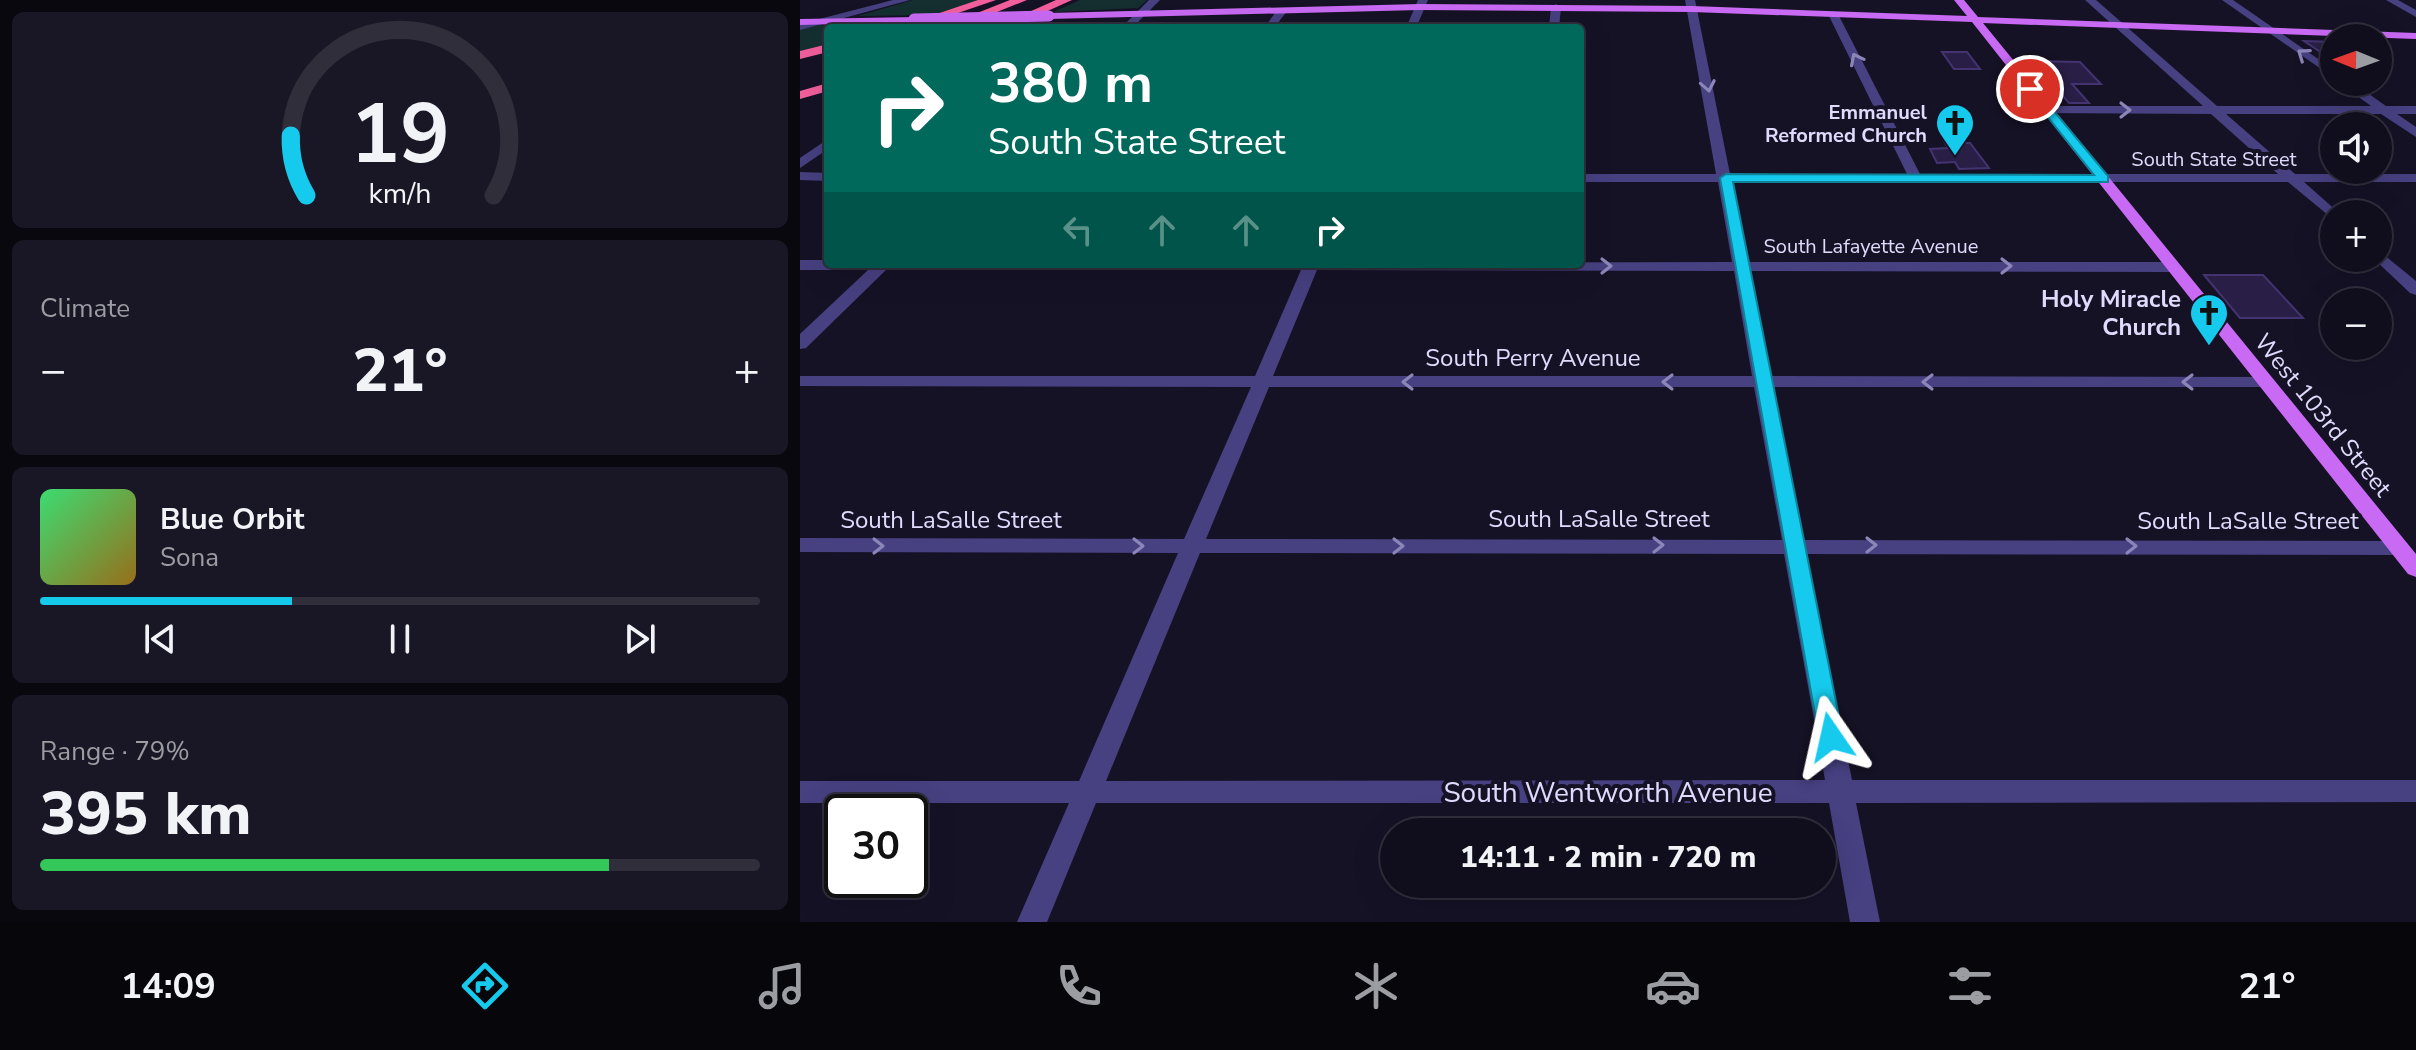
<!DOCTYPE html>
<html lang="en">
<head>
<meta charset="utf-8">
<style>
  :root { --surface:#100e1c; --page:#191725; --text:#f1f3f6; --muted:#9c9ca3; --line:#302e3b; --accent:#15caec }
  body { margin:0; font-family:"Nunito Sans",sans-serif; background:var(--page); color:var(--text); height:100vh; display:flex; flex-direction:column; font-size:30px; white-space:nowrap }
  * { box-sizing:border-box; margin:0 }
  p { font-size:26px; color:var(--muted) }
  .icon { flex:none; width:44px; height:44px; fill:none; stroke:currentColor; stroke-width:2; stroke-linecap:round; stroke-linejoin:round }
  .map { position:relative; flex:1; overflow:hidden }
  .side { display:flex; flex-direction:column; gap:12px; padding:12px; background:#09080f; width:800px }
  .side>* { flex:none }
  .top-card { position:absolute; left:24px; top:24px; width:760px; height:244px; border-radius:8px; box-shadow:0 8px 32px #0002,0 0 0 2px var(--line); background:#00695c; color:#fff; overflow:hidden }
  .needle { width:52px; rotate:271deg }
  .fabs { position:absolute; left:1520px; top:24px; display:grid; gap:16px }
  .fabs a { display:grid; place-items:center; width:72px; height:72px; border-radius:50%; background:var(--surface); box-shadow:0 8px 32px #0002,0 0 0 2px var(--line); font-size:40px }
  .speed { position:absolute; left:24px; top:794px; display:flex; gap:16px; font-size:40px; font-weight:700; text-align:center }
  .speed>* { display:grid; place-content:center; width:104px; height:104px; border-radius:50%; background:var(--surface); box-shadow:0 8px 32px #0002,0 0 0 2px var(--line); line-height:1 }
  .speed .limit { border:4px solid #111; border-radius:12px; background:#fff; color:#111 }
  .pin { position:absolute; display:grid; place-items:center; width:68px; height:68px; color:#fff; margin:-34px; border:4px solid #fff; border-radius:50%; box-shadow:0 2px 8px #0007 }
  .me { position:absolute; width:88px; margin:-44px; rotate:349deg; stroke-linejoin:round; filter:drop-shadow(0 0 6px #0008) }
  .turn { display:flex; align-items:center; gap:28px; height:168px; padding:0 32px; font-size:36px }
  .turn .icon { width:104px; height:104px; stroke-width:2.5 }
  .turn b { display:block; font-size:56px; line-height:68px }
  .lanes { display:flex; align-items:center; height:76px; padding:0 32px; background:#0003; justify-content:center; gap:40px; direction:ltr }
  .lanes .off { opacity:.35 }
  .big { font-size:60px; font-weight:800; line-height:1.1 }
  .side .card { flex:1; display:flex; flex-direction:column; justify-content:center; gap:12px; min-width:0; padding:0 28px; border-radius:12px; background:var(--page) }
  .side .dial { align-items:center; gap:0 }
  .dial svg { height:208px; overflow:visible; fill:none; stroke:var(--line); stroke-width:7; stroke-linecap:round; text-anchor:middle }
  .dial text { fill:var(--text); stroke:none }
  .song { display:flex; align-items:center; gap:24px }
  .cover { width:96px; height:96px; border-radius:12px; background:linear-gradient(135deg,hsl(140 70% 55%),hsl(40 70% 35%)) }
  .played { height:8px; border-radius:4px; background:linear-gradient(90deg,var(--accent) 35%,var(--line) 35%) }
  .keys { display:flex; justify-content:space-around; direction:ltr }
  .heat { display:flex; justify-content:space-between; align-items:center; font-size:44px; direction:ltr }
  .charge { height:12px; border-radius:6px; background:linear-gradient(90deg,#34c759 79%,var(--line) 0) }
  .trip { position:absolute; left:580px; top:818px; width:456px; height:80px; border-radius:40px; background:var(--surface); box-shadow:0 8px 32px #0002,0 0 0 2px var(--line); font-weight:800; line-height:80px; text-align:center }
  .menu { display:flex; height:128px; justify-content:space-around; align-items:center; background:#06060b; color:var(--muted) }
  .menu .icon { width:56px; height:56px }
  .menu .current { color:var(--accent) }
  .menu b { font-size:36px; color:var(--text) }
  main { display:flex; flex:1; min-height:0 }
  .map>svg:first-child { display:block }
  .green { fill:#152f30 }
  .building { fill:#291f46; stroke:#433370; stroke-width:2 }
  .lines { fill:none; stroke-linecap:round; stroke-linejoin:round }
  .minor { fill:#474081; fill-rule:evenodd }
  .major { fill:#c86af3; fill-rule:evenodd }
  .highway { fill:#f25f9c; fill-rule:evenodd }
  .major-bridge { stroke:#c86af3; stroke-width:11 }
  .oneway { stroke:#8c85b8 }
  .route { fill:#15caec; stroke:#0e8399; stroke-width:2 }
  .labels { text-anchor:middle; stroke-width:8; stroke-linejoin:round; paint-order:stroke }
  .far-poi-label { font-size:20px; font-weight:bold; fill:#e0dafc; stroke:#161226; text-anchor:end }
  .far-street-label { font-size:20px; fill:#e0dafc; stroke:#161226 }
  .poi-label { font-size:24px; font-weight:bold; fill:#e0dafc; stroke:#161226; text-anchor:end }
  .street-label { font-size:24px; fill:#e0dafc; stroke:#161226 }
  .near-street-label { font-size:28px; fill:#e0dafc; stroke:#161226 }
</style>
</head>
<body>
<main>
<section class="side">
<div class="card dial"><svg viewBox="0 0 100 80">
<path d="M14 69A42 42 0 1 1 86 69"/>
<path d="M14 69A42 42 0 0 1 8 46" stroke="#15caec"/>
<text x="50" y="56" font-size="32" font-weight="700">19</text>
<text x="50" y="72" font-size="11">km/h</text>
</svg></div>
<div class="card"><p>Climate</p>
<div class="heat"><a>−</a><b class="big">21°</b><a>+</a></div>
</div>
<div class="card">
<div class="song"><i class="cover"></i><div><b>Blue Orbit</b><p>Sona</p></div></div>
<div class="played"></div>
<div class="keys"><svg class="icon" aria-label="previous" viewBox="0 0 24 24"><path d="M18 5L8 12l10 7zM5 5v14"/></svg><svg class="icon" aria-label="pause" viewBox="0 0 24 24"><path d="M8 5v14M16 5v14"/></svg><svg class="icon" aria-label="next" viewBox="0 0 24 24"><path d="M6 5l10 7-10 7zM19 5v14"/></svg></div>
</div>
<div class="card"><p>Range · 79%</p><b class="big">395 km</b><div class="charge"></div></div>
</section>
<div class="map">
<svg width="1616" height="922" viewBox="0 0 1616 922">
  <rect width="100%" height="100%" fill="#161226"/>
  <g class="green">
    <polygon points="113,0 180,0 133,15 58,16"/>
    <polygon points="280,0 347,0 338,8 253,12"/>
    <polygon points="86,23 84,25 96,26 28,28 28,44 0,51 0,29 18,25"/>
  </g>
  <g class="building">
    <polygon points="1504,41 1534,42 1534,61"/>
    <polygon points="1142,52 1167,52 1180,69 1154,69"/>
    <polygon points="1232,61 1280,62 1301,84 1272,84 1289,103 1269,103"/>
    <polygon points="1145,143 1170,143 1189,168 1159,169 1155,162 1137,163 1130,149 1148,148"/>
    <polygon points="1404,275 1463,275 1503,318 1440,318"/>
  </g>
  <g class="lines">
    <g class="minor">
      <polygon points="93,0 110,0 0,30 0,24"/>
      <polygon points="349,0 360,0 332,28 321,28"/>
      <polygon points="618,0 628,0 616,28 606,28"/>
      <path d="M885,0H895L930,174H1107L1028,14L1033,11L1038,14L1120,174H1478L1411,114L1243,113L1241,110L1247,106H1403L1285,0H1296L1417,106H1571L1538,82H1552L1586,106H1616V114H1597L1616,127V137L1581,114H1426L1495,174H1616V182H1504L1539,213L1534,214V220L1488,182H931L947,262H1373L1381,267L1373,272L949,271L970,376L1466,377L1475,382L1466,387H973L1003,540L1599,541L1607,543L1610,548L1607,553L1599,555L1006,554L1052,780H1616V802L1056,803L1080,922H1050L1029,803H296L247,922H217L269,803H0V781H279L378,553L0,552V538L384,539L451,387L0,386V376H455L501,270H86L6,348L0,349V334L68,270H0V260H28V264L932,262L918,182H780V174H916ZM517,270L934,271L952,376H473ZM469,387H954L982,540L406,539ZM400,553L984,554L1025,780L306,781Z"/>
      <polygon points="1422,0 1433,0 1534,70 1534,78"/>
      <polygon points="1586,0 1598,0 1616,10 1616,17"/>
      <polygon points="756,4 761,7 759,28 749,28 751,7"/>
      <polygon points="478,9 487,11 474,28 464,28"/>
      <polygon points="28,139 28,149 0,168 0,158"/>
      <polygon points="0,172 28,173 28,181 0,180"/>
      <polygon points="1578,250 1616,281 1616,295 1610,293 1573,258 1578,258"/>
    </g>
    <g class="major">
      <polygon points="1154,0 1164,0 1178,17 1616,33 1616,39 1183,23 1616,554 1616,577 1608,574 1172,22 892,12 620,10 249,19 244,16 249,13 620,4 892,6 1167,16"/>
      <polygon points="118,17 119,19 114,22 0,25 0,19"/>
    </g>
    <g class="highway">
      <polygon points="178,0 196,0 114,28 95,28"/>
      <polygon points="210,0 227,0 182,18 172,15"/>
      <polygon points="256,0 272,0 210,28 193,28"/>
      <polygon points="28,44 28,52 0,59 0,51"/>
      <polygon points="28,83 28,91 0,99 0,91"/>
    </g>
    <polyline class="major-bridge" points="114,19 249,16"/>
  </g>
  <defs><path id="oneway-chevron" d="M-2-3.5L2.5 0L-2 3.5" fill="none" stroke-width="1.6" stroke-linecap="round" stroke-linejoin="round" transform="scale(2)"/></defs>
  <g class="oneway">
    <use href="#oneway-chevron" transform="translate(1503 54) rotate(-145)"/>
    <use href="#oneway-chevron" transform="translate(1056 59) rotate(-117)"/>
    <use href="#oneway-chevron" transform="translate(908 86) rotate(79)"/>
    <use href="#oneway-chevron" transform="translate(1325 110)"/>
    <use href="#oneway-chevron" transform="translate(806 266)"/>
    <use href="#oneway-chevron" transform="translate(1206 266)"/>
    <use href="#oneway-chevron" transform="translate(608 382) rotate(-180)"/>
    <use href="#oneway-chevron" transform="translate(868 382) rotate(-180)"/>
    <use href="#oneway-chevron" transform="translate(1128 382) rotate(-180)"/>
    <use href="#oneway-chevron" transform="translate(1388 382) rotate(-180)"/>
    <use href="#oneway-chevron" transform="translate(858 545)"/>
    <use href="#oneway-chevron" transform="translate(1071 545)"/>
    <use href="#oneway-chevron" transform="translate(78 546)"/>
    <use href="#oneway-chevron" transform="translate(338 546)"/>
    <use href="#oneway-chevron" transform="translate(598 546)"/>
    <use href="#oneway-chevron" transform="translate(1331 546)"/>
  </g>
  <polygon class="route" points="1227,87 1234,87 1308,176 1308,182 933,182 1043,737 1039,744 1031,746 1022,744 1019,737 920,178 926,174 1294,175 1227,91"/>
  <defs>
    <g id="church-pin" transform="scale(2)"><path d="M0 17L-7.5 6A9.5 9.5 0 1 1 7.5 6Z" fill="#15caec" stroke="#161226"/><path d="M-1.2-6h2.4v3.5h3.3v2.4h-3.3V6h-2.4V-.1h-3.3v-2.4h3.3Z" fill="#111"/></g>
  </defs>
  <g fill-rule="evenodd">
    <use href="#church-pin" x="1155" y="123"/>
    <use href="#church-pin" x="1409" y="313"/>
  </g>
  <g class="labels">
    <g class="far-poi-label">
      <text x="1127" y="119">Emmanuel<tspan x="1127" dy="23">Reformed Church</tspan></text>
    </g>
    <g class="far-street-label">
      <text x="1414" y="166">South State Street</text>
      <text x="1071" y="253">South Lafayette Avenue</text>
    </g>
    <g class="poi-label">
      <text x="1381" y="307">Holy Miracle<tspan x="1381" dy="28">Church</tspan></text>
    </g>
    <g class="street-label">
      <text x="733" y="366">South Perry Avenue</text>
      <text transform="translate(1523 415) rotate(51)" y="8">West 103rd Street</text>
      <text x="799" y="527">South LaSalle Street</text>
      <text x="151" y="528">South LaSalle Street</text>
      <text x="1448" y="529">South LaSalle Street</text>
    </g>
    <g class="near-street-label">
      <text x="808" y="802">South Wentworth Avenue</text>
    </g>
  </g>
</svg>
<div class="fabs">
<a><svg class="needle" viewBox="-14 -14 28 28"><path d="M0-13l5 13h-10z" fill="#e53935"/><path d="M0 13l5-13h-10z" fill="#9c9ca3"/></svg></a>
<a><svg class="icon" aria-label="sound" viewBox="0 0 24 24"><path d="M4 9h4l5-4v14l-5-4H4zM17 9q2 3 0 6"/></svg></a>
<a>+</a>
<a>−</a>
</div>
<div class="speed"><div class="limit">30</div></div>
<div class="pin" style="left:1230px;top:89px;background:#d93025"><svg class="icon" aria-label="arrive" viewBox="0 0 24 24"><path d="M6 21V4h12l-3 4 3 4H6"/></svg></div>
<svg class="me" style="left:1031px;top:737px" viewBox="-20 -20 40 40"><path d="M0-17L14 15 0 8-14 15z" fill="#15caec" stroke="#fff" stroke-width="4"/></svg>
<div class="trip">14:11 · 2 min · 720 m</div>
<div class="top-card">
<div class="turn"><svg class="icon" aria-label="right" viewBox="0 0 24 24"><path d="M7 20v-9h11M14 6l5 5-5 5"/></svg><div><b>380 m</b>South State Street</div></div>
<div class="lanes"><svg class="icon off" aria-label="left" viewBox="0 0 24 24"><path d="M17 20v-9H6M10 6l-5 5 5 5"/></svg><svg class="icon off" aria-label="ahead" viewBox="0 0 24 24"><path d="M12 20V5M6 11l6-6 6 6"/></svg><svg class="icon off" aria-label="ahead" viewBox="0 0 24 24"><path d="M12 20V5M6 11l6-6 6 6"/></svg><svg class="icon" aria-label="right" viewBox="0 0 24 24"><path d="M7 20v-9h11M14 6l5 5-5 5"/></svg></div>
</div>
</div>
</main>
<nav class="menu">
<b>14:09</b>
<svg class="icon current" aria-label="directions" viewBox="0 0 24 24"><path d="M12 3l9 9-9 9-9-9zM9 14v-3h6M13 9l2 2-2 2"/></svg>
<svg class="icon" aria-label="music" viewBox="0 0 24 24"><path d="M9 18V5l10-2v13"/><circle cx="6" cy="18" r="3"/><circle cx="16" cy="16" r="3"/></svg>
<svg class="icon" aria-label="phone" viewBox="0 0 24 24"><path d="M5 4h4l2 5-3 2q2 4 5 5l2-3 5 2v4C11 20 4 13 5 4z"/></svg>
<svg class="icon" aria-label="climate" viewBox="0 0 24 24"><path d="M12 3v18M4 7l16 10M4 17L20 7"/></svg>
<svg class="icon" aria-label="car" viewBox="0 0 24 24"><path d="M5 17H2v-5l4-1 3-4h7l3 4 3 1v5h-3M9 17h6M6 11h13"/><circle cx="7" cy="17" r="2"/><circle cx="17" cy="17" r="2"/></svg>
<svg class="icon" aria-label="filters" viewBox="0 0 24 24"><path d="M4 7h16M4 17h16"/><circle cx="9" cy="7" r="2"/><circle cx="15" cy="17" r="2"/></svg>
<b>21°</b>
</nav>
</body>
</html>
